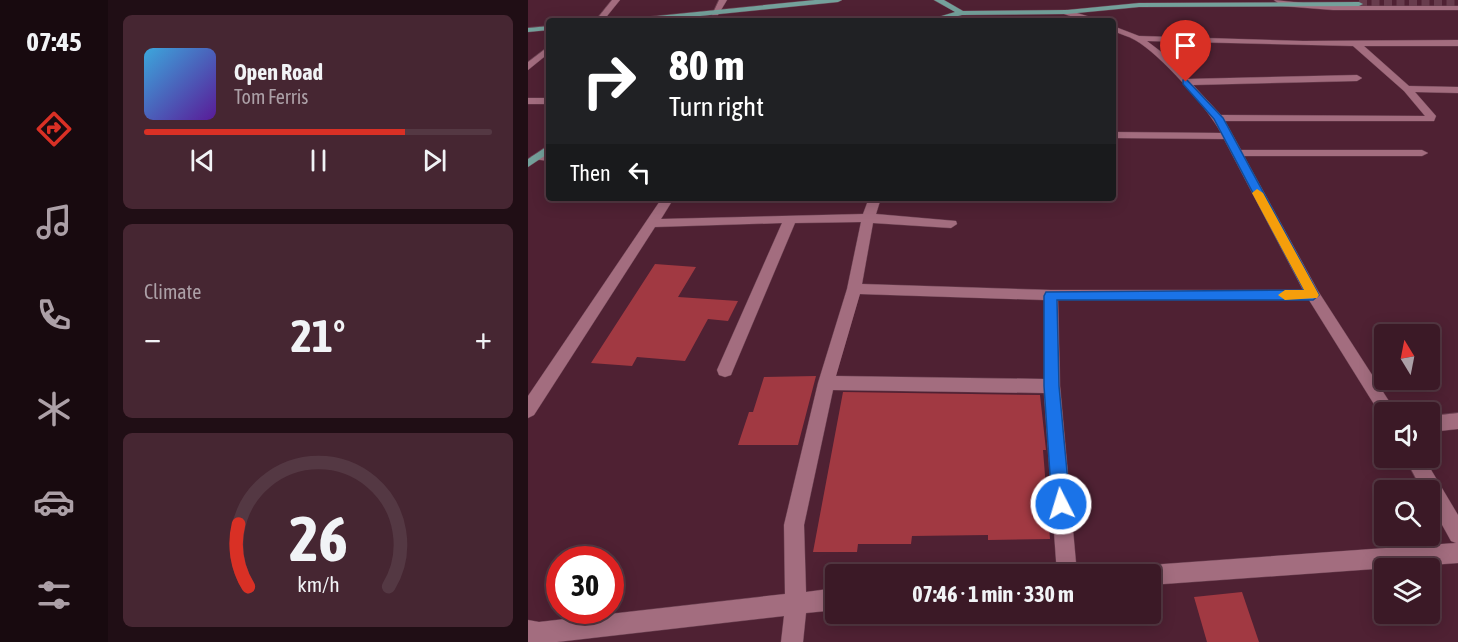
<!DOCTYPE html>
<html lang="en">
<head>
<meta charset="utf-8">
<style>
  :root { --surface:#3b1926; --page:#462632; --text:#f1f3f6; --muted:#aca0a7; --line:#543843; --accent:#d93025 }
  body { margin:0; font-family:"Asap Condensed",sans-serif; background:var(--page); color:var(--text); height:100vh; display:flex; flex-direction:column; font-size:22px; white-space:nowrap }
  * { box-sizing:border-box; margin:0 }
  p { font-size:20px; color:var(--muted) }
  .icon { flex:none; width:33px; height:33px; fill:none; stroke:currentColor; stroke-width:2; stroke-linecap:round; stroke-linejoin:round }
  .map { position:relative; flex:1; overflow:hidden }
  .sheet { display:flex; flex-direction:column; gap:15px; padding:15px; background:#200e15; width:420px }
  .sheet>* { flex:none }
  .hud { position:absolute; left:18px; top:18px; width:570px; height:183px; border-radius:6px; box-shadow:0 3px 15px #0003,0 0 0 2px var(--line); background:#202124; color:#fff; overflow:hidden }
  .needle { width:39px; rotate:350deg }
  .controls { position:absolute; left:846px; top:324px; display:grid; gap:12px }
  .controls a { display:grid; place-items:center; width:66px; height:66px; border-radius:6px; background:var(--surface); box-shadow:0 3px 15px #0003,0 0 0 2px var(--line); font-size:30px }
  .speed { position:absolute; left:18px; top:546px; display:flex; gap:12px; font-size:30px; font-weight:700; text-align:center }
  .speed>* { display:grid; place-content:center; width:78px; height:78px; border-radius:50%; background:var(--surface); box-shadow:0 3px 15px #0003,0 0 0 2px var(--line); line-height:1 }
  .speed .limit { border:9px solid #d22; background:#fff; color:#111 }
  .pin { position:absolute; display:grid; place-items:center; width:51px; height:51px; color:#fff; margin:-62px -26px; border-radius:50% 50% 50% 0; rotate:-45deg; box-shadow:0 0 6px #0007 }
  .pin .icon { rotate:45deg }
  .me { position:absolute; width:66px; margin:-33px; rotate:355deg; stroke-linejoin:round; filter:drop-shadow(0 0 4px #0008) }
  .turn { display:flex; align-items:center; gap:21px; height:126px; padding:0 24px; font-size:27px }
  .turn .icon { width:78px; height:78px; stroke-width:2.5 }
  .turn b { display:block; font-size:42px; line-height:51px }
  .then { display:flex; align-items:center; height:57px; padding:0 24px; background:#0003; gap:12px; font-size:22px }
  .big { font-size:45px; font-weight:700; line-height:1.1 }
  .sheet .card { flex:1; display:flex; flex-direction:column; justify-content:center; gap:9px; min-width:0; padding:0 21px; border-radius:9px; background:var(--page) }
  .sheet .dial { align-items:center; gap:0 }
  .dial svg { height:156px; overflow:visible; fill:none; stroke:var(--line); stroke-width:7; stroke-linecap:round; text-anchor:middle }
  .dial text { fill:var(--text); stroke:none }
  .song { display:flex; align-items:center; gap:18px }
  .cover { width:72px; height:72px; border-radius:9px; background:linear-gradient(135deg,hsl(200 70% 55%),hsl(270 70% 35%)) }
  .played { height:6px; border-radius:3px; background:linear-gradient(90deg,var(--accent) 75%,var(--line) 75%) }
  .keys { display:flex; justify-content:space-around; direction:ltr }
  .heat { display:flex; justify-content:space-between; align-items:center; font-size:33px; direction:ltr }
  .trip { position:absolute; left:297px; top:564px; width:336px; height:60px; border-radius:6px; background:var(--surface); box-shadow:0 3px 15px #0003,0 0 0 2px var(--line); font-weight:700; line-height:60px; text-align:center }
  main { display:flex; flex:1; min-height:0 }
  .tab-bar { display:flex; flex-direction:column; width:108px; justify-content:space-around; align-items:center; background:#180a0f; color:var(--muted) }
  .tab-bar .icon { width:42px; height:42px }
  .tab-bar .active { color:var(--accent) }
  .tab-bar b { font-size:27px; color:var(--text) }
  .map>svg:first-child { display:block }
  .building { fill:#a13942 }
  .lines { fill:none; stroke-linecap:round; stroke-linejoin:round }
  .major-tunnel { stroke:#683c4d; stroke-width:8; stroke-dasharray:8 4.5; stroke-linecap:butt }
  .minor-casing { stroke:#6a4151; stroke-width:1 }
  .major-casing { stroke:#6a4151; stroke-width:1 }
  .minor { fill:#a36d7f; fill-rule:evenodd }
  .major { fill:#74a19b; fill-rule:evenodd }
  .route { fill:#1a73e8; stroke:#114b97; stroke-width:1.5 }
  .slow { fill:#f59e0b }
</style>
</head>
<body>
<main>
<nav class="tab-bar">
<b>07:45</b>
<svg class="icon active" aria-label="directions" viewBox="0 0 24 24"><path d="M12 3l9 9-9 9-9-9zM9 14v-3h6M13 9l2 2-2 2"/></svg>
<svg class="icon" aria-label="music" viewBox="0 0 24 24"><path d="M9 18V5l10-2v13"/><circle cx="6" cy="18" r="3"/><circle cx="16" cy="16" r="3"/></svg>
<svg class="icon" aria-label="phone" viewBox="0 0 24 24"><path d="M5 4h4l2 5-3 2q2 4 5 5l2-3 5 2v4C11 20 4 13 5 4z"/></svg>
<svg class="icon" aria-label="climate" viewBox="0 0 24 24"><path d="M12 3v18M4 7l16 10M4 17L20 7"/></svg>
<svg class="icon" aria-label="car" viewBox="0 0 24 24"><path d="M5 17H2v-5l4-1 3-4h7l3 4 3 1v5h-3M9 17h6M6 11h13"/><circle cx="7" cy="17" r="2"/><circle cx="17" cy="17" r="2"/></svg>
<svg class="icon" aria-label="filters" viewBox="0 0 24 24"><path d="M4 7h16M4 17h16"/><circle cx="9" cy="7" r="2"/><circle cx="15" cy="17" r="2"/></svg>
</nav>
<section class="sheet">
<div class="card">
<div class="song"><i class="cover"></i><div><b>Open Road</b><p>Tom Ferris</p></div></div>
<div class="played"></div>
<div class="keys"><svg class="icon" aria-label="previous" viewBox="0 0 24 24"><path d="M18 5L8 12l10 7zM5 5v14"/></svg><svg class="icon" aria-label="pause" viewBox="0 0 24 24"><path d="M8 5v14M16 5v14"/></svg><svg class="icon" aria-label="next" viewBox="0 0 24 24"><path d="M6 5l10 7-10 7zM19 5v14"/></svg></div>
</div>
<div class="card"><p>Climate</p>
<div class="heat"><a>−</a><b class="big">21°</b><a>+</a></div>
</div>
<div class="card dial"><svg viewBox="0 0 100 80">
<path d="M14 69A42 42 0 1 1 86 69"/>
<path d="M14 69A42 42 0 0 1 9 37" stroke="#d93025"/>
<text x="50" y="56" font-size="32" font-weight="700">26</text>
<text x="50" y="72" font-size="11">km/h</text>
</svg></div>
</section>
<div class="map">
<svg width="930" height="642" viewBox="0 0 930 642">
  <rect width="100%" height="100%" fill="#4f2133"/>
  <g class="building">
    <polygon points="127,264 168,267 150,297 210,301 200,321 180,319 157,361 109,357 104,366 63,363"/>
    <polygon points="288,376 270,445 210,445 221,412 225,412 236,377"/>
    <polygon points="315,392 512,395 518,450 515,450 522,539 460,540 460,535 384,536 383,544 330,544 329,552 285,552"/>
    <polygon points="714,592 731,642 679,642 666,597"/>
  </g>
  <g class="lines">
    <polyline class="major-tunnel" points="831,4 930,4"/>
    <g class="minor-casing">
      <g id="minor">
        <polygon points="84,0 92,0 75,21 67,21"/>
        <polygon points="191,0 199,0 190,15 184,15"/>
        <polygon points="746,0 805,6 930,6 930,10 805,10 754,6"/>
        <polygon points="539,10 569,19 570,21 558,21 536,14 535,12"/>
        <path d="M585,26L611,36L775,41L930,40V46H836L881,86L930,87V93L887,92L908,116L906,121H697L713,150H894L900,153L894,156H716L790,291L868,412H856V418L854,417L781,300H530L532,386L549,574H529L516,393L305,390L276,525L278,592L308,588V610L278,613L275,642H253L256,616L29,642H0V620L11,622L257,594L256,525L290,383L319,289L333,222L267,223L205,370L203,375L197,377L191,375L189,370L254,223L127,227L6,415L0,418V396L134,198H146L133,219L335,214L341,198H353L348,214L428,221L429,224L423,228L345,223L334,284L523,290H775L696,139L585,138V132L693,133C679,107 632,54 607,40C600,36 592,34 585,31ZM619,41L825,46L876,91L897,116L693,115L665,85L829,81L834,78L829,75L659,79L636,54ZM332,294L516,300V379L308,376Z"/>
        <polygon points="21,46 21,53 0,70 0,62"/>
        <rect x="0" y="98" width="21" height="6"/>
        <polygon points="9,154 21,155 21,161 5,159 3,157"/>
        <polygon points="930,413 930,429 902,432 902,416"/>
        <polygon points="877,458 896,458 930,515 930,563 622,585 622,574 612,574 615,568 622,565 928,543 923,541 902,503 902,490 894,490"/>
      </g>
    </g>
    <g class="major-casing">
      <g id="major">
        <polygon points="287,0 314,0 310,2 123,21 95,21 99,19"/>
        <polygon points="406,0 416,0 435,11 539,10 611,3 831,2 835,4 831,6 611,7 539,14 434,15 411,21 397,21 427,12"/>
        <polygon points="21,26 21,30 0,32 0,28"/>
        <polygon points="21,145 21,153 0,167 0,159"/>
      </g>
    </g>
    <use href="#minor" class="minor"/>
    <use href="#major" class="major"/>
  </g>
  <polygon class="route" points="658,79 695,118 791,295 785,300 529,300 531,386 542,504 539,510 533,512 527,510 524,504 516,386 516,296 518,292 776,290 686,119 655,84 655,80"/>
  <polygon class="slow" points="729,189 735,193 791,295 789,298 757,300 750,295 757,290 776,290 724,193"/>
</svg>
<div class="controls">
<a><svg class="needle" viewBox="-14 -14 28 28"><path d="M0-13l5 13h-10z" fill="#e53935"/><path d="M0 13l5-13h-10z" fill="#aca0a7"/></svg></a>
<a><svg class="icon" aria-label="sound" viewBox="0 0 24 24"><path d="M4 9h4l5-4v14l-5-4H4zM17 9q2 3 0 6"/></svg></a>
<a><svg class="icon" aria-label="search" viewBox="0 0 24 24"><circle cx="10" cy="10" r="6"/><path d="M15 15l6 6"/></svg></a>
<a><svg class="icon" aria-label="layers" viewBox="0 0 24 24"><path d="M12 4l9 5-9 5-9-5zM3 14l9 5 9-5"/></svg></a>
</div>
<div class="speed"><div class="limit">30</div></div>
<div class="pin" style="left:658px;top:82px;background:#d93025"><svg class="icon" aria-label="arrive" viewBox="0 0 24 24"><path d="M6 21V4h12l-3 4 3 4H6"/></svg></div>
<svg class="me" style="left:533px;top:504px" viewBox="-20 -20 40 40"><circle r="17" fill="#1a73e8" stroke="#fff" stroke-width="3"/><path d="M0-11L8 9 0 5-8 9z" fill="#fff"/></svg>
<div class="trip">07:46 · 1 min · 330 m</div>
<div class="hud">
<div class="turn"><svg class="icon" aria-label="right" viewBox="0 0 24 24"><path d="M7 20v-9h11M14 6l5 5-5 5"/></svg><div><b>80 m</b>Turn right</div></div>
<div class="then">Then<svg class="icon" aria-label="left" viewBox="0 0 24 24"><path d="M17 20v-9H6M10 6l-5 5 5 5"/></svg></div>
</div>
</div>
</main>
</body>
</html>
